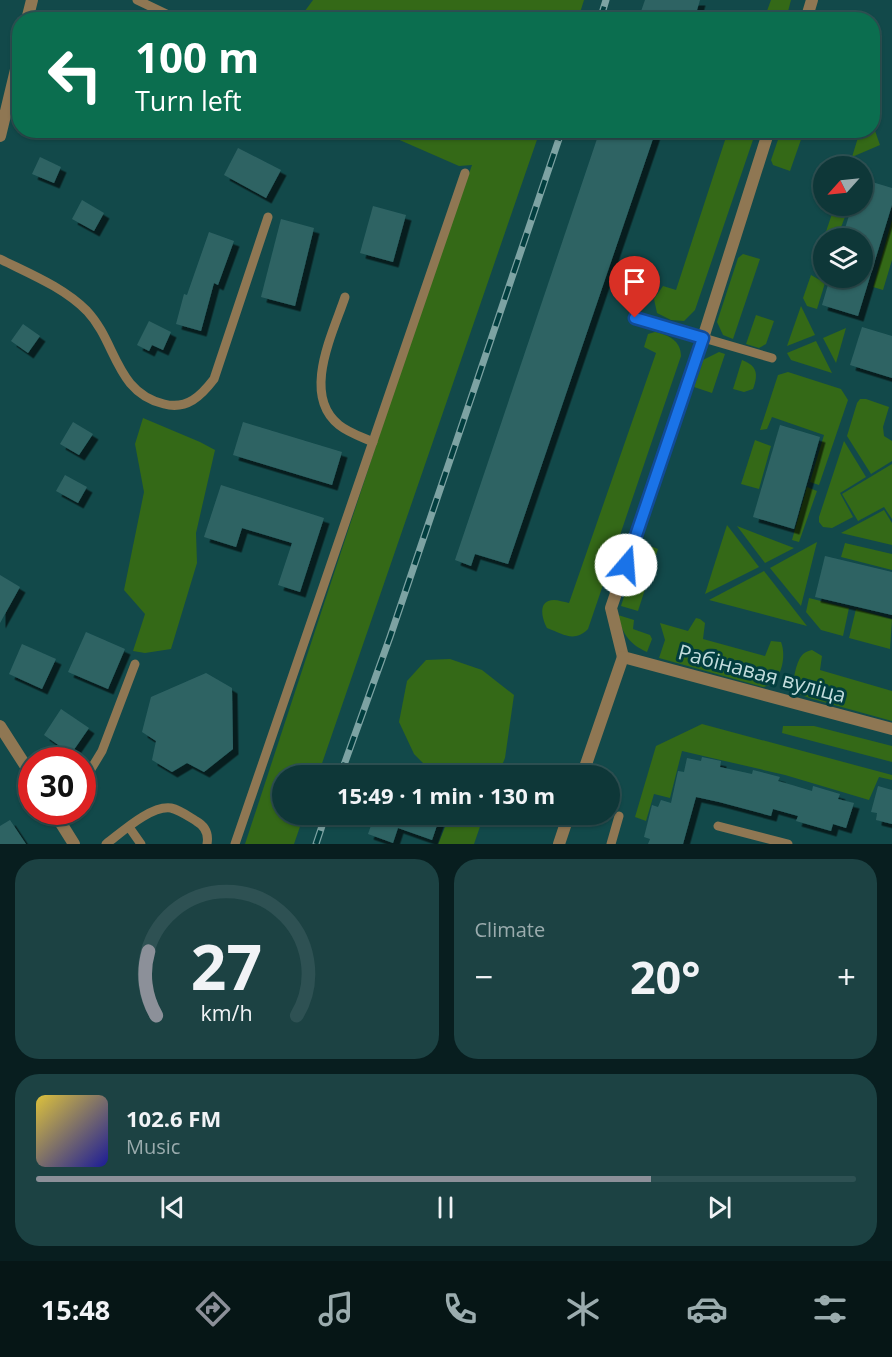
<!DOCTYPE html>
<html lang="en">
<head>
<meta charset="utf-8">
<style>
  :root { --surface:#0e3738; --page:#1c4243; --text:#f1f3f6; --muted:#9bacae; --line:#2e5153; --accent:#8c9099 }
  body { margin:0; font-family:"Open Sans",sans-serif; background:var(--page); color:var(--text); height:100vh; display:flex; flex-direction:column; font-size:22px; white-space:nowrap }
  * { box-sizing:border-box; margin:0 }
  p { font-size:20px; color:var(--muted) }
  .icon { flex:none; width:33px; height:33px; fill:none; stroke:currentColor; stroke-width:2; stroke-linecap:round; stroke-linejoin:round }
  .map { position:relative; height:844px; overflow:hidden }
  .sheet { display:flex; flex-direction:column; gap:15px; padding:15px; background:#081e1f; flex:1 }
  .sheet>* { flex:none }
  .banner { position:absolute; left:12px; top:12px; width:868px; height:126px; border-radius:24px; box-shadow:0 2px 4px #0004,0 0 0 2px var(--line); background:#0b6e4f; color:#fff; overflow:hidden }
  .needle { width:39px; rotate:243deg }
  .buttons { position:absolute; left:813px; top:156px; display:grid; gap:12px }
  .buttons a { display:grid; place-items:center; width:60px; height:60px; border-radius:50%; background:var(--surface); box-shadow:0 2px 4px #0004,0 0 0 2px var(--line); font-size:30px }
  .speed { position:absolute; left:18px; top:747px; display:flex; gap:12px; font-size:30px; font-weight:700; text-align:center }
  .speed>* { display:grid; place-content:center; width:78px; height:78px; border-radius:50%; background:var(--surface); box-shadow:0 2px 4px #0004,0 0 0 2px var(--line); line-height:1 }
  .speed .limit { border:9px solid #d22; background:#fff; color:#111 }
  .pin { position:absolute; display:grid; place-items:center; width:51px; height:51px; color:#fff; margin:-62px -26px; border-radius:50% 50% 50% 0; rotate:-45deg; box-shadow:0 0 6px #0007 }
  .pin .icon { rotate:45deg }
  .me { position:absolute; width:66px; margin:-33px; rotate:18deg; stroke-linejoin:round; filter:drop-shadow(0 0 4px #0008) }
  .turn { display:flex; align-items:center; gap:21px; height:126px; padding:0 24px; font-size:27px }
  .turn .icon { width:78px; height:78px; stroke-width:2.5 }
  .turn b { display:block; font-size:42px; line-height:51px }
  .big { font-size:45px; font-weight:700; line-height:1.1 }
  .sheet .tile { flex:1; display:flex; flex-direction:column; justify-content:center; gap:9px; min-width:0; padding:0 21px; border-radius:24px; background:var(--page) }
  .sheet .dial { align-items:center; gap:0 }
  .dial svg { height:156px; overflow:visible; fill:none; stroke:var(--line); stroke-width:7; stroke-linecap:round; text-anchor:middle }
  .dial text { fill:var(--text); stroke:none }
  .song { display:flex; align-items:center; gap:18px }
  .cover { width:72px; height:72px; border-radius:9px; background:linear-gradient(135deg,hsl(50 70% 55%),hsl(240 70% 35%)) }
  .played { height:6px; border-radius:3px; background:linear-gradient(90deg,var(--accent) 75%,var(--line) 75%) }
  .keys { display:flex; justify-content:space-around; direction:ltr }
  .heat { display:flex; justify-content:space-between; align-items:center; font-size:33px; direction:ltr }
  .sheet .tiles { flex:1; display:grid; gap:15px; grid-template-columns:1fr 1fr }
  .tile:last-child { grid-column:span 2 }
  .trip { position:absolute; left:272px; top:765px; width:348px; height:60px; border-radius:30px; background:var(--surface); box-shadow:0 2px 4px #0004,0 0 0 2px var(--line); font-weight:700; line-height:60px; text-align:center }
  .dock { display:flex; height:96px; justify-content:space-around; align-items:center; background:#061616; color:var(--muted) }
  .dock .icon { width:42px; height:42px }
  .dock .selected { color:var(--accent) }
  .dock b { font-size:27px; color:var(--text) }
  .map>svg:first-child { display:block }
  .green { fill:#346917 }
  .building { fill:#2f6364; filter:url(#shadow) }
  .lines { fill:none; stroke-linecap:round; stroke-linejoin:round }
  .service { stroke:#8f7753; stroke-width:9 }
  .minor { stroke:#8f7753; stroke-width:12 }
  .rail-casing { stroke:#7da3a3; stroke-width:7 }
  .rail { stroke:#023e3f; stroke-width:4.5; stroke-dasharray:14; stroke-linecap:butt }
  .route-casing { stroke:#114b97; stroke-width:15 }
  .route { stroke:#1a73e8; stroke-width:10 }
  .labels { text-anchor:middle; stroke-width:6; stroke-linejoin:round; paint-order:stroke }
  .street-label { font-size:21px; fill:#c3dddd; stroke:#023e3f }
</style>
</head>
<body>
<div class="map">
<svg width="892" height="844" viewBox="0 0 892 844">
  <defs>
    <filter id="shadow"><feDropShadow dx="5.5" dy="5.5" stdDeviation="0" flood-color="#0009"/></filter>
  </defs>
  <rect width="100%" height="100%" fill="#12494a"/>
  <g class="green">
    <polygon points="313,0 584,0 578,19 299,19"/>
    <polygon points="771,0 791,0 786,19 764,19"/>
    <polygon points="873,125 880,145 852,157 860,131 873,130"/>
    <polygon points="379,131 540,131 318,775 282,776 282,814 304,815 294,844 245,844 414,330 472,165 459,166"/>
    <polygon points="728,131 756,131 695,310 684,321 671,320 657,313 654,299 663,286 676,290"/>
    <polygon points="781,131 804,131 790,171 773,165 771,160"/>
    <polygon points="834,208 846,214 837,238 824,238 823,263 816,261"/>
    <polygon points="892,220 892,260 883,290 873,287"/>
    <polygon points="743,254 760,259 733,339 723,335 717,322 738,258"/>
    <polygon points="811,275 825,283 817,309 807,306 803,298"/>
    <polygon points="801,306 815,335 787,346"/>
    <polygon points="756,315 774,321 766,344 759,348 746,344"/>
    <polygon points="846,328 836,363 823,338"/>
    <path d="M655,332C669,335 681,341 681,356L588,629C574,643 563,634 547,628C542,619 537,600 554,600C558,600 564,602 569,603L656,353L644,347L648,334Z"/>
    <polygon points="816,341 832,373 791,360 787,353"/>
    <polygon points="719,352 725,354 712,393 694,387 703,360"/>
    <path d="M742,360C758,366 758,375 753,389L744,392L733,389Z"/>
    <polygon points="788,372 841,389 848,400 819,485 810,482 824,435 772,417 767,429 760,430 778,375"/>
    <polygon points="860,399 866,399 889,407 883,427 884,436 892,441 892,461 871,474 847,436 857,403"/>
    <polygon points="143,418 200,442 215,450 196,533 197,563 171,649 145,653 133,651 145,614 124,590 144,492 135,444"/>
    <polygon points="755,440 771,446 759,489 741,484"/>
    <polygon points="844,441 866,477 840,493 853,517 832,528 823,527 819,522 819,517"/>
    <polygon points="892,464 892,519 884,507 858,521 842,494"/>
    <polygon points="807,487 817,491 799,542 792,540"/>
    <polygon points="884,510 892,523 892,545 841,533"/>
    <polygon points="727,525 759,567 705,594"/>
    <polygon points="737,526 794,548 765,563"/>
    <polygon points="817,542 801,606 770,568"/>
    <polygon points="845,543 892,554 892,570 841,557"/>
    <polygon points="645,544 658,549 638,611 621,606 640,547"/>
    <polygon points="764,571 807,626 709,600"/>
    <polygon points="809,598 849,608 843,636 821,630 806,612"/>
    <polygon points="856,609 892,619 890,649 849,638"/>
    <path d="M618,615L634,620L633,629L650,635L652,639L647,652C629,644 622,633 618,615Z"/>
    <path d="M696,618L700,619L705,623L703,639L765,656L771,641L781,642C787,657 781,684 763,687L659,658L665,640L660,623L688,631Z"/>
    <path d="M812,650L822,656L820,670L892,691V721L809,698C805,696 799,695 796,691C791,684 796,665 800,658C803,653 807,651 812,650Z"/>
    <polygon points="450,659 482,670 514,695 505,758 498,775 440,775 432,772 414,754 399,722 407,681 426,660"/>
    <polygon points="702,724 892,775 892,780 879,777 869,800 785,775 682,751 670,798 654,794 646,821 635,817 656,746"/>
    <polygon points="783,726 814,726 892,746 892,762 782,733"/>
    <polygon points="450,815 484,815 474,844 438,844"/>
  </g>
  <g class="building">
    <polygon points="645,0 700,0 694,20 638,20"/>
    <polygon points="600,130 656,130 508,564 475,554 471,566 455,560"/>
    <polygon points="238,148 281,170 266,198 224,175"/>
    <polygon points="40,157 61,167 54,183 32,174"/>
    <polygon points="862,179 892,188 892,205 858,316 822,305 830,278 862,278 862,238 842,238 852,206 862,206"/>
    <polygon points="82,200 104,213 94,231 72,219"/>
    <polygon points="373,206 406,215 393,262 360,253"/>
    <polygon points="281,219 314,228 295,306 261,297"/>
    <polygon points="209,232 234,241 218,285 214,283 201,331 176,324 184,294 187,295"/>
    <polygon points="149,321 171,332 163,350 152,345 149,351 137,345"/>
    <polygon points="23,324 40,336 28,353 11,341"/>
    <polygon points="862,327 892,336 892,378 850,365"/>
    <polygon points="73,422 93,434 79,455 60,444"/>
    <polygon points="243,422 342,452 332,485 233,455"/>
    <polygon points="780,425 820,437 794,529 753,517"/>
    <polygon points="65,475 87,487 78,503 56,491"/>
    <polygon points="221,485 324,518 300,592 278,585 292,543 242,528 236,547 204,537"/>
    <polygon points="825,556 892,572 892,615 815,597"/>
    <polygon points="0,575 20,587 0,623"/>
    <polygon points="86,632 125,649 108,689 68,672"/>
    <polygon points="22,644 56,659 42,689 9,674"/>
    <polygon points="206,673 232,688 233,749 204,772 187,763 172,772 152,760 156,741 142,732 151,697"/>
    <polygon points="61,709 89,728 71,754 44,735"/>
    <polygon points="702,757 721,761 720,767 752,774 753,770 780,777 778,781 792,785 812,791 813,786 840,794 838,799 854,803 846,828 833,824 831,831 796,821 798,816 773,809 771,816 719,802 696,797 683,844 648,844 650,839 644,837 652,805 658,807 661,800 671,803 678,771 684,772 687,758 701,761"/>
    <polygon points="878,786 892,790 892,824 876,820 877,813 871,812"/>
    <polygon points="364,814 441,814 432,840 398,828 393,843 368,834 373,820 364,817"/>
    <polygon points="10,820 26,844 0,844 0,826"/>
  </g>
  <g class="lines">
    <g class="service">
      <polyline points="137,0 179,20"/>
      <path d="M0,259C30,274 63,287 87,311C117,343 115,392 164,404C187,410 201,396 214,379L268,217"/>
      <path d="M345,297C333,333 301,395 339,425C349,433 362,437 373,442"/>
      <polyline points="635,318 772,358"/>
      <polyline points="82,784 102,751 135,664"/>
      <polyline points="718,826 788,844"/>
      <polyline points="129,827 141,844"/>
      <path d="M106,844C122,832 151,805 171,808C180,810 188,816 196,821C205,826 209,833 207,844"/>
      <polyline points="235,844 465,173"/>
      <polyline points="611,844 619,816"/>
    </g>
    <g class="minor">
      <polyline points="27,20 32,0"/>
      <polyline points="806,20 812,0"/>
      <polyline points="0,136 20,53"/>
      <polyline points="623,657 611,608 703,338 769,130"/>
      <polyline points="623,657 892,729"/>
      <polyline points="0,726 32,776"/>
      <polyline points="582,776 623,657"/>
      <polyline points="54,812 74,844"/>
      <polyline points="559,844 569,814"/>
    </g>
    <g class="rail-casing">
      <g id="rail">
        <polyline points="600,20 606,0"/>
        <polyline points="340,776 390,637 562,130"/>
        <polyline points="316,844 326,814"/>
      </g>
    </g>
    <use href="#rail" class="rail"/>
  </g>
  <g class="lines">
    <g class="route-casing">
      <polyline id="route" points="626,565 703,338 635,318"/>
    </g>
    <use href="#route" class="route"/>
  </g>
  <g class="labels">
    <g class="street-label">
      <text transform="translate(762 674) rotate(15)" y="7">Рабінавая вуліца</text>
    </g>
  </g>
</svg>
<div class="buttons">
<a><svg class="needle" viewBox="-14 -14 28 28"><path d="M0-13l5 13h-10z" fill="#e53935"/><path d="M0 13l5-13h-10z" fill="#9bacae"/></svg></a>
<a><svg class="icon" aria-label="layers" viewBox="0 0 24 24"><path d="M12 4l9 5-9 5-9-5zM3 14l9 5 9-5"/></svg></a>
</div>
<div class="speed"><div class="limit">30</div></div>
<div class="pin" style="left:635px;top:318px;background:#d93025"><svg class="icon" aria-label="arrive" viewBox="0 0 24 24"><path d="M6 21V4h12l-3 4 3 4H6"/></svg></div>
<svg class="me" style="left:626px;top:565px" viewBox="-20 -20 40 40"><circle r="19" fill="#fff"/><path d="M0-13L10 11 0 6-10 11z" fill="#1a73e8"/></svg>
<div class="trip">15:49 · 1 min · 130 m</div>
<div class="banner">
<div class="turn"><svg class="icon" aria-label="left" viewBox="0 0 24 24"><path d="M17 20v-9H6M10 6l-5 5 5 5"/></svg><div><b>100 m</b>Turn left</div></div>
</div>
</div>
<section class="sheet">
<div class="tiles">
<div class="tile dial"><svg viewBox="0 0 100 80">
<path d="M14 69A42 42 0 1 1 86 69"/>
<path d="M14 69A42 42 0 0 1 10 36" stroke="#8c9099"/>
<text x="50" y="56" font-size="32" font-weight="700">27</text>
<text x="50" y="72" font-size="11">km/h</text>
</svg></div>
<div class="tile"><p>Climate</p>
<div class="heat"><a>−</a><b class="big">20°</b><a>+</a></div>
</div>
<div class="tile">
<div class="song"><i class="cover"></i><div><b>102.6 FM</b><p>Music</p></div></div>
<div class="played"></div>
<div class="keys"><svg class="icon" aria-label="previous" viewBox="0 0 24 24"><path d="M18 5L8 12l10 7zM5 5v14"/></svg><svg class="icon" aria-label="pause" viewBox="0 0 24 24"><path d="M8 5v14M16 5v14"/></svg><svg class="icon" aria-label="next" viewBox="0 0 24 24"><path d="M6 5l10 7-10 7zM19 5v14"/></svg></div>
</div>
</div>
</section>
<nav class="dock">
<b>15:48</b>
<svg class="icon selected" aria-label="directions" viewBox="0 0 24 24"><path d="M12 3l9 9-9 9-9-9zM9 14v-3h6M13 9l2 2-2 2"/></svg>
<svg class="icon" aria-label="music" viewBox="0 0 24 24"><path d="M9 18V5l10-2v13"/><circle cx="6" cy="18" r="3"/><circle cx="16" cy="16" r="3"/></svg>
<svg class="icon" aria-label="phone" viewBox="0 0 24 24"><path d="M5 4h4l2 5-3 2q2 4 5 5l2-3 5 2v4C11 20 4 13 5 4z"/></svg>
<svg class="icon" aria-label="climate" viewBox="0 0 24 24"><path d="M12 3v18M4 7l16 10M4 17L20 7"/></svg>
<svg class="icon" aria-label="car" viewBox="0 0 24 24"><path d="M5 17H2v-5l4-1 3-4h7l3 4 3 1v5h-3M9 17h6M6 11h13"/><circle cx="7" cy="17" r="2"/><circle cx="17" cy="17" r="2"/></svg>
<svg class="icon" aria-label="filters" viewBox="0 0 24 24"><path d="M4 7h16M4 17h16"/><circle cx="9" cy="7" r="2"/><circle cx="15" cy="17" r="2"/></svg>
</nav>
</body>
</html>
